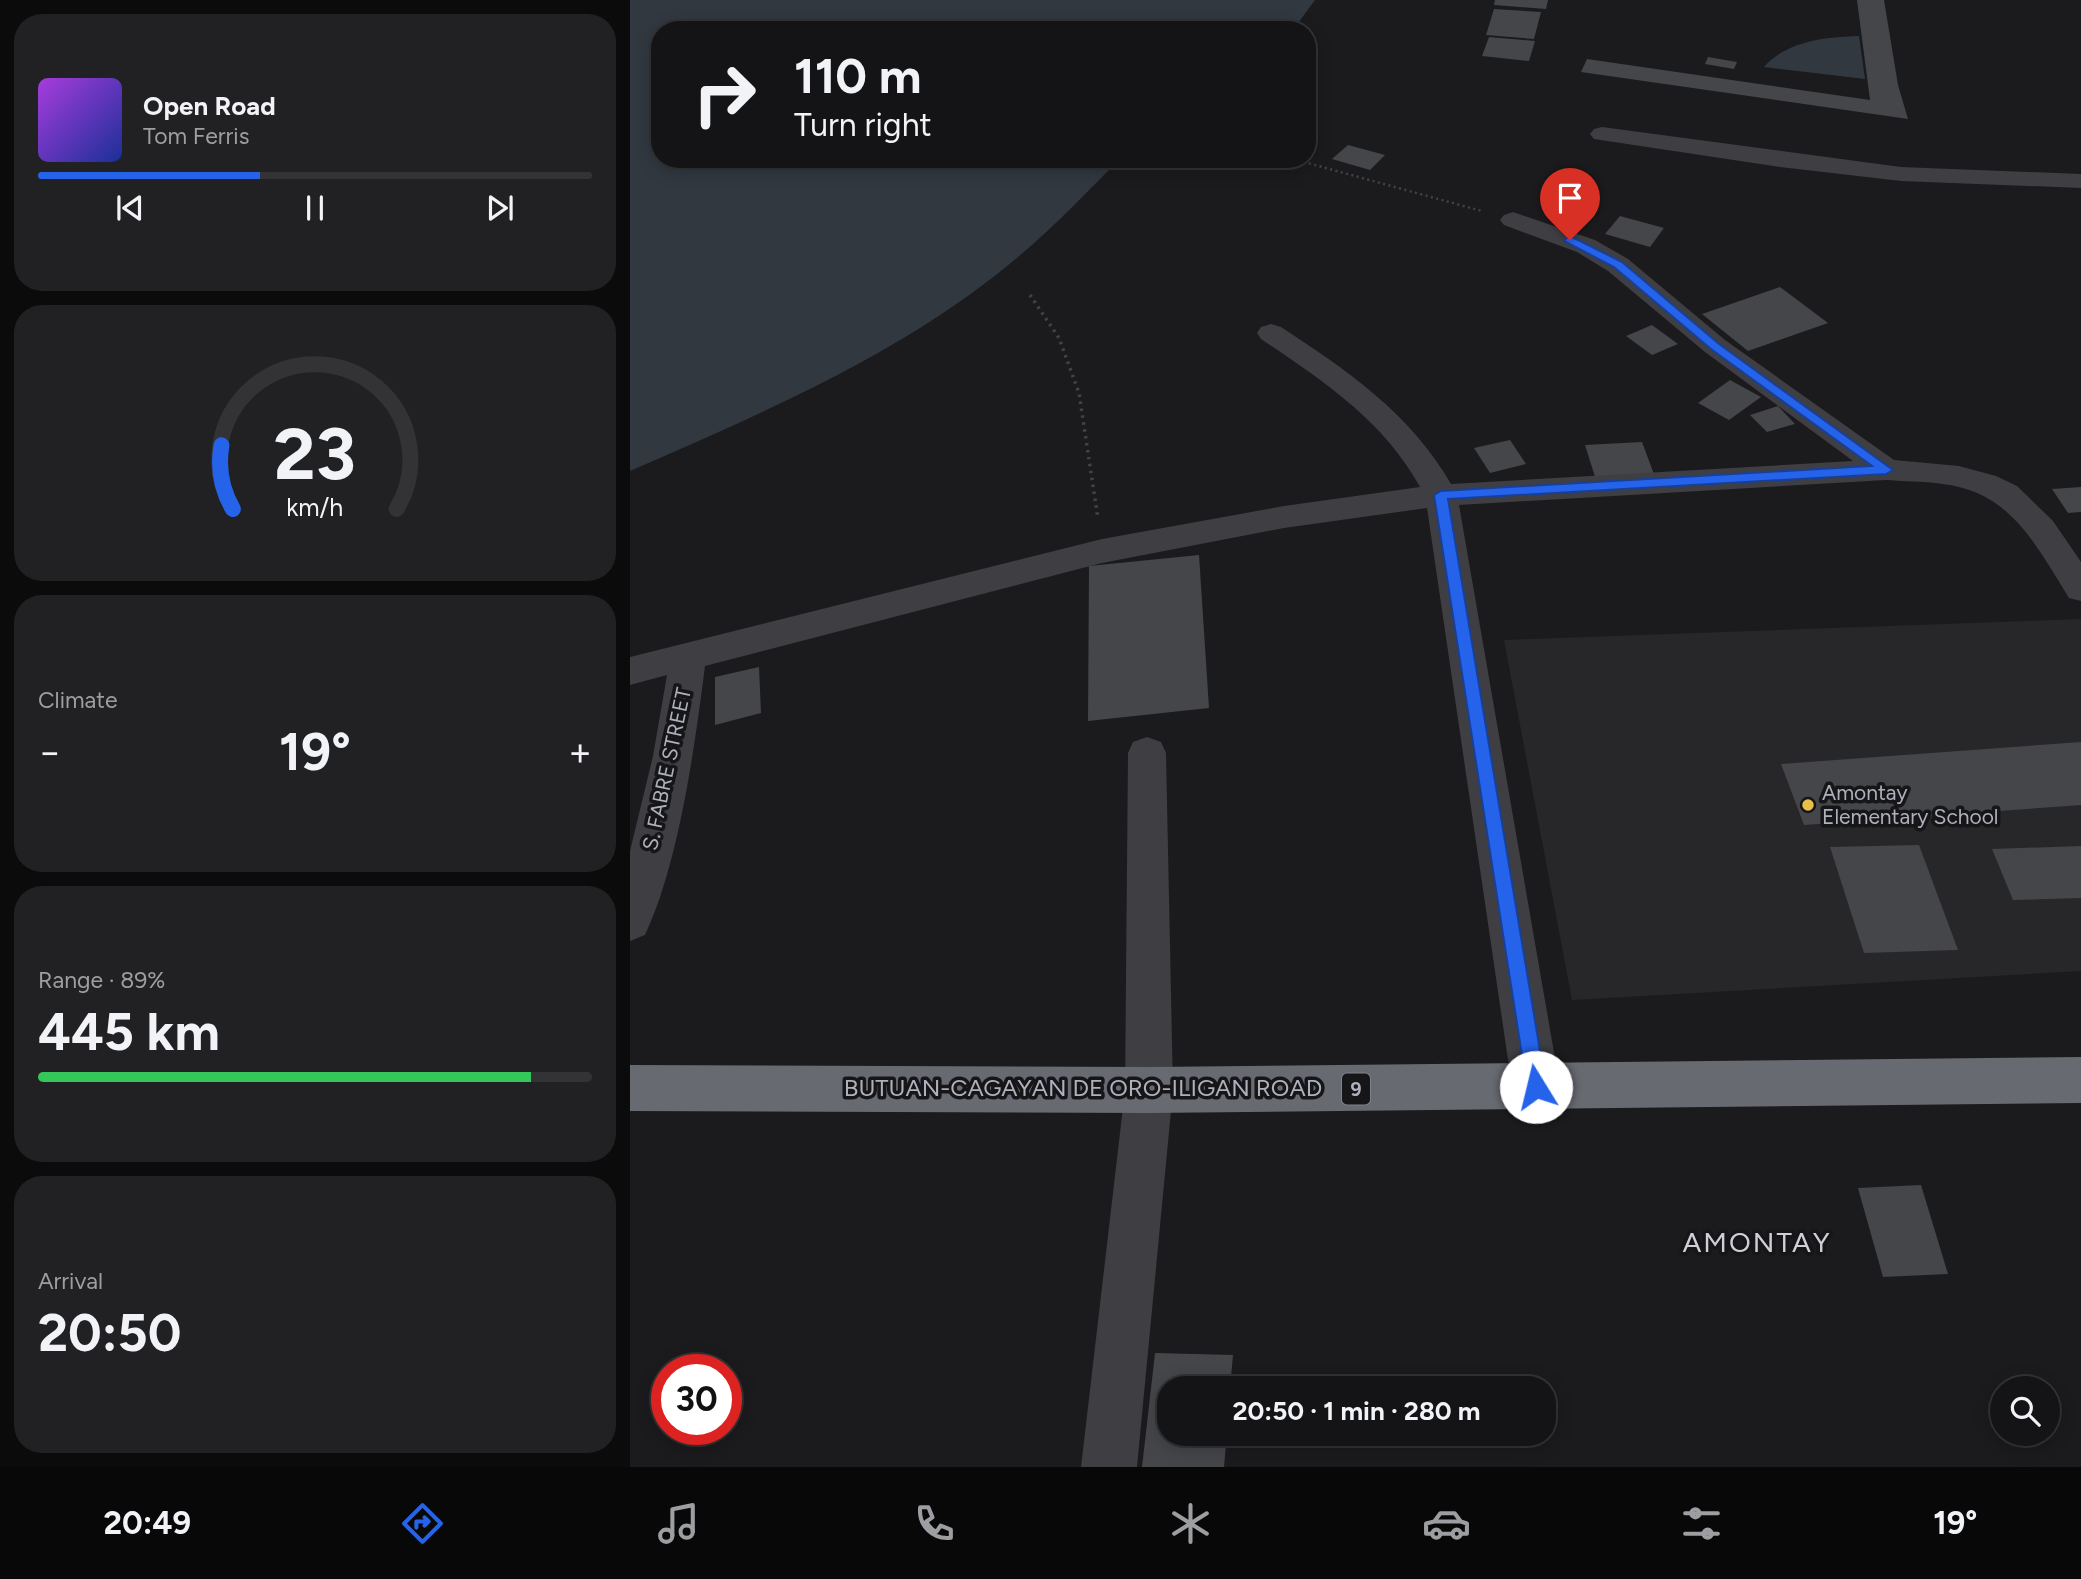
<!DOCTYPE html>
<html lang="en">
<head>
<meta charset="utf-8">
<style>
  :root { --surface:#141416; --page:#212123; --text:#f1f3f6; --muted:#9d9ea1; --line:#333335; --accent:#2563eb }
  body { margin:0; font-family:Figtree,sans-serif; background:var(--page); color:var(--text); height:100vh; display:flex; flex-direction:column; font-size:26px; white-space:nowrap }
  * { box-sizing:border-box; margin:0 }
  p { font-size:23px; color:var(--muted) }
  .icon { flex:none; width:38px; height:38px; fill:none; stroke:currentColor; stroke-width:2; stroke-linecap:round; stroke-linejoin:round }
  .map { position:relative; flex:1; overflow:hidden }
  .details { display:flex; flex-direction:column; gap:14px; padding:14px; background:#0b0b0c; width:630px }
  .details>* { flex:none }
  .banner { position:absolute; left:21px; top:21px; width:665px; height:147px; border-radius:28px; box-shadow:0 4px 18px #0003,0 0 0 2px var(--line); background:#141416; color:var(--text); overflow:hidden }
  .tools { position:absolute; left:1360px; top:1376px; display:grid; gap:14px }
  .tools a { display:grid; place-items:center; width:70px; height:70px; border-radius:50%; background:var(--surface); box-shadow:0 4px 18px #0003,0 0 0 2px var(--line); font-size:35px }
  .speed { position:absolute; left:21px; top:1354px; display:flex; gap:14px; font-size:35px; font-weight:700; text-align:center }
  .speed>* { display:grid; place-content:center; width:91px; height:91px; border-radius:50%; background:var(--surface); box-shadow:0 4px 18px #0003,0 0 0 2px var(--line); line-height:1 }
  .speed .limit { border:10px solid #d22; background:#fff; color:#111 }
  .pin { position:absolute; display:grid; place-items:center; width:60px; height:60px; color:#fff; margin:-72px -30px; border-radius:50% 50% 50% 0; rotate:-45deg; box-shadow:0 0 7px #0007 }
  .pin .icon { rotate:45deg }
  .me { position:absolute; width:77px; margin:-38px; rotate:351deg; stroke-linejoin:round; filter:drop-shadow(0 0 5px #0008) }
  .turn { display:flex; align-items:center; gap:24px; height:147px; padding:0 28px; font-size:32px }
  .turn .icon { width:91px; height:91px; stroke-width:2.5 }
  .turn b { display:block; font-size:49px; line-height:60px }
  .big { font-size:52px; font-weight:700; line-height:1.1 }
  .details .widget { flex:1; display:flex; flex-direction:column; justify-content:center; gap:10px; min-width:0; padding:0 24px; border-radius:28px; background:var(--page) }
  .details .dial { align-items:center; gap:0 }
  .dial svg { height:182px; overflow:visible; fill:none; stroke:var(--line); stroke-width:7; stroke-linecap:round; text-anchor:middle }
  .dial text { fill:var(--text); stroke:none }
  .song { display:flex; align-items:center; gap:21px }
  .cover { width:84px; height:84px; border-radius:10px; background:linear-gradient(135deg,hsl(280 70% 55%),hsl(230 70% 35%)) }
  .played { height:7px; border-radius:4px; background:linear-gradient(90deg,var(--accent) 40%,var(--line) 40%) }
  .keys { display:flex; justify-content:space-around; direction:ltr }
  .heat { display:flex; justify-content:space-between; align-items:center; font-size:38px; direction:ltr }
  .charge { height:10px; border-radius:5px; background:linear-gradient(90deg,#34c759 89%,var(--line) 0) }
  .trip { position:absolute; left:527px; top:1376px; width:399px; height:70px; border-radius:28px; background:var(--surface); box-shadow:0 4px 18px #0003,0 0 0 2px var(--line); font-weight:700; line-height:70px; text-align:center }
  .tab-bar { display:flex; height:112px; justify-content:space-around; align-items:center; background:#080809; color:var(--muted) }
  .tab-bar .icon { width:49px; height:49px }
  .tab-bar .on { color:var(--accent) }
  .tab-bar b { font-size:32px; color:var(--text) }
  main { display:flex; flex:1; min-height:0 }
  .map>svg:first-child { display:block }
  .built { fill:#27272a }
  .water { fill:#313840 }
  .building { fill:#45464a }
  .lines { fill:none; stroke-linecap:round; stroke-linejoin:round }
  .path-far1 { stroke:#424348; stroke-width:2.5; stroke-dasharray:2 3.5; stroke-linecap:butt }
  .path { stroke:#424348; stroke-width:3.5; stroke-dasharray:2.5 4.5; stroke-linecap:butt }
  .minor { fill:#3e3e43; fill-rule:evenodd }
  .highway { fill:#686a72; fill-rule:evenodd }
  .route { fill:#2563eb; stroke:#184099; stroke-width:2 }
  .poi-dot { fill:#e7bf48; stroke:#161518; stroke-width:2.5 }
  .labels { text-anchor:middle; stroke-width:7; stroke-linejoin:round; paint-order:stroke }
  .shield { fill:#161518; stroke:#80828a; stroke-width:2 }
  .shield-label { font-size:19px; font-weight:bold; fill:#aeb1bb }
  .street-label { font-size:21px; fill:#aeb1bb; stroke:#161518 }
  .poi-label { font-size:21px; fill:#aeb1bb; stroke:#161518; text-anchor:start }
  .near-street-label { font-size:24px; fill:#aeb1bb; stroke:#161518 }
  .near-quarter-label { font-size:28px; letter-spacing:2px; fill:#cfd0d7; stroke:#161518 }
</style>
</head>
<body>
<main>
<section class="details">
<div class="widget">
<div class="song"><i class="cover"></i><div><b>Open Road</b><p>Tom Ferris</p></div></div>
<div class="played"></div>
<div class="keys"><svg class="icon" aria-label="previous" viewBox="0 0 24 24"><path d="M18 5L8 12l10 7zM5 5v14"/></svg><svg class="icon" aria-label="pause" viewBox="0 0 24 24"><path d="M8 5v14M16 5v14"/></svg><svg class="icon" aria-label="next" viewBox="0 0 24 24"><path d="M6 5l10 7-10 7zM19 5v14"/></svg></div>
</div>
<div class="widget dial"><svg viewBox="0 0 100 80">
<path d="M14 69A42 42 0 1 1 86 69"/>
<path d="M14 69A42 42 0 0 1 9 41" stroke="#2563eb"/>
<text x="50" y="56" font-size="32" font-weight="700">23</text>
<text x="50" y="72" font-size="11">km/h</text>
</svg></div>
<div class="widget"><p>Climate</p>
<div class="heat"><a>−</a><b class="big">19°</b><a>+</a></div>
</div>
<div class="widget"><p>Range · 89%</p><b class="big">445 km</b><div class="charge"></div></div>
<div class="widget"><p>Arrival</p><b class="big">20:50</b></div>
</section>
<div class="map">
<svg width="1451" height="1467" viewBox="0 0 1451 1467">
  <rect width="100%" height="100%" fill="#1b1a1d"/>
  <polygon class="built" points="1451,619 1451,971 942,1000 874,640"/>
  <g class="water">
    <path d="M0,0H685L663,30H30V159H490C455,194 420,231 382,262C270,355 132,413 0,471Z"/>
    <path d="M1229,36L1235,79L1134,67C1157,41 1195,37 1229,36Z"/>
  </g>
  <g class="building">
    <polygon points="865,0 918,0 916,9 864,5"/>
    <polygon points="1227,0 1254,0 1268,85 1278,119 951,72 957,59 1240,100"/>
    <polygon points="864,9 911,12 904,39 856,35"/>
    <polygon points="859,37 905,41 899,61 852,56"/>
    <polygon points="1078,57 1107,62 1104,69 1075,64"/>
    <polygon points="718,145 755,155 740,170 702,159"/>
    <polygon points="990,216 1034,228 1020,247 975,234"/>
    <polygon points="1150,287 1198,323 1118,351 1072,314"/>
    <polygon points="1022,325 1048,344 1022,355 996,336"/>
    <polygon points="1100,380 1131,397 1099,420 1068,403"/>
    <polygon points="1148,406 1165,424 1137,432 1120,415"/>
    <polygon points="880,440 896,464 860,473 844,448"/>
    <polygon points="1012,442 1025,477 966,480 955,445"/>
    <polygon points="1451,487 1451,512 1438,513 1422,489"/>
    <polygon points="569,555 579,708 458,721 459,566"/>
    <polygon points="129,667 131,713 85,725 85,677"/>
    <polygon points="1451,742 1451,805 1174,825 1151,764"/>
    <polygon points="1289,845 1328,950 1234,953 1200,847"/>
    <polygon points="1451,846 1451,898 1383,900 1362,849"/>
    <polygon points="1291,1185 1318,1274 1253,1277 1228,1188"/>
    <polygon points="525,1353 603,1355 600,1388 539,1388 539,1433 597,1433 594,1467 512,1467"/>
  </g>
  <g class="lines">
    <polyline class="path-far1" points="663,159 852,211"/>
    <polyline class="path" points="400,295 429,338 449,393 468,519"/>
    <g class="minor">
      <polygon points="972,127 1271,167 1451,174 1451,188 1271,181 1150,167 964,139 960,134 964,129"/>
      <path d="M883,212L965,240L998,259L1095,340L1264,460L1329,466L1366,476L1387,486L1423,521L1451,562V601L1439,598C1414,558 1389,508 1342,491C1316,481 1284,482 1256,480L829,505L930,1087L923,1103L906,1110L889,1103L882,1087L797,508L654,528L472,563L75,666C65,745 49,863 15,935L0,941V851L23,756L37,675L0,685V657L472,539L654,506L790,487C754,421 692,380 631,339L627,333L631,327L641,324L651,327C718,371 780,413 821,484L1223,461L1075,352L978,271L947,252L874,225L870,220L874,215Z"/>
      <polygon points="517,737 531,742 536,753 543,1090 507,1467 451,1467 495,1090 498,753 503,742"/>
    </g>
    <polygon class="highway" points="1451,1057 1451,1103 519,1113 0,1111 0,1065 519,1067"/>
  </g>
  <polygon class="route" points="940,236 992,262 1089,344 1263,470 1256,474 818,499 916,1087 913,1094 906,1097 900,1094 897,1087 804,495 811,491 1242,466 1081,349 984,267 936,242 934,240"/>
  <circle class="poi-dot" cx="1178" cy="805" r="7"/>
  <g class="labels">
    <rect class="shield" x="712" y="1073.5" width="28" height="31" rx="5"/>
    <g class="shield-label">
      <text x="726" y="1096">9</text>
    </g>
    <g class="street-label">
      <text transform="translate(37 769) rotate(-78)" y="7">S. FABRE STREET</text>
    </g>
    <g class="poi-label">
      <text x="1192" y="800">Amontay<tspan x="1192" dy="24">Elementary School</tspan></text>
    </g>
    <g class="near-street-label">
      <text x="453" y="1096">BUTUAN-CAGAYAN DE ORO-ILIGAN ROAD</text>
    </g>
    <g class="near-quarter-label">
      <text x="1127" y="1252">AMONTAY</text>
    </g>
  </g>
</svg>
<div class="tools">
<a><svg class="icon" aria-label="search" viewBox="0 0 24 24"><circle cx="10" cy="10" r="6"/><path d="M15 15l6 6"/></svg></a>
</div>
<div class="speed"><div class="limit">30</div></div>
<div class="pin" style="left:940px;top:240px;background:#d93025"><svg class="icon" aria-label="arrive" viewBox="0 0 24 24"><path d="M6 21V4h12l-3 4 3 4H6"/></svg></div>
<svg class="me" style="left:906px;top:1087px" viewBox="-20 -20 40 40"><circle r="19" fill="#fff"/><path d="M0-13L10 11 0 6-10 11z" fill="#2563eb"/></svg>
<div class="trip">20:50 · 1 min · 280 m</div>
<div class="banner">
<div class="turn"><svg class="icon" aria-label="right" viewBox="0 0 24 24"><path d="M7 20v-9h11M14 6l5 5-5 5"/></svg><div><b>110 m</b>Turn right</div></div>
</div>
</div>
</main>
<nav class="tab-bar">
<b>20:49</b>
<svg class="icon on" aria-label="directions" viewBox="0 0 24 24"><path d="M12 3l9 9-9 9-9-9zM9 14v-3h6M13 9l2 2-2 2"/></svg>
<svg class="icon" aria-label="music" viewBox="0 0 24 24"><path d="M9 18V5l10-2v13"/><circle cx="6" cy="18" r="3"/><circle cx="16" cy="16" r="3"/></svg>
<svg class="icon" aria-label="phone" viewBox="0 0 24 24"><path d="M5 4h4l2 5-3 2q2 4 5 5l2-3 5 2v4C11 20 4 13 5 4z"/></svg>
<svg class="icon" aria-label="climate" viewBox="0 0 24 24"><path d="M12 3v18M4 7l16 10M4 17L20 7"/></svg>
<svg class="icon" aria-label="car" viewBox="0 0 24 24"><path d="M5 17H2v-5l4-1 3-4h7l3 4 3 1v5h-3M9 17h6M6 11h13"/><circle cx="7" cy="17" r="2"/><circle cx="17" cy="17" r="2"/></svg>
<svg class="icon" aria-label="filters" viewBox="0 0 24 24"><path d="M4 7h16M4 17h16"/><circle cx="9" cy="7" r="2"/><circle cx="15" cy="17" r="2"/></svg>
<b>19°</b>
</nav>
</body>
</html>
